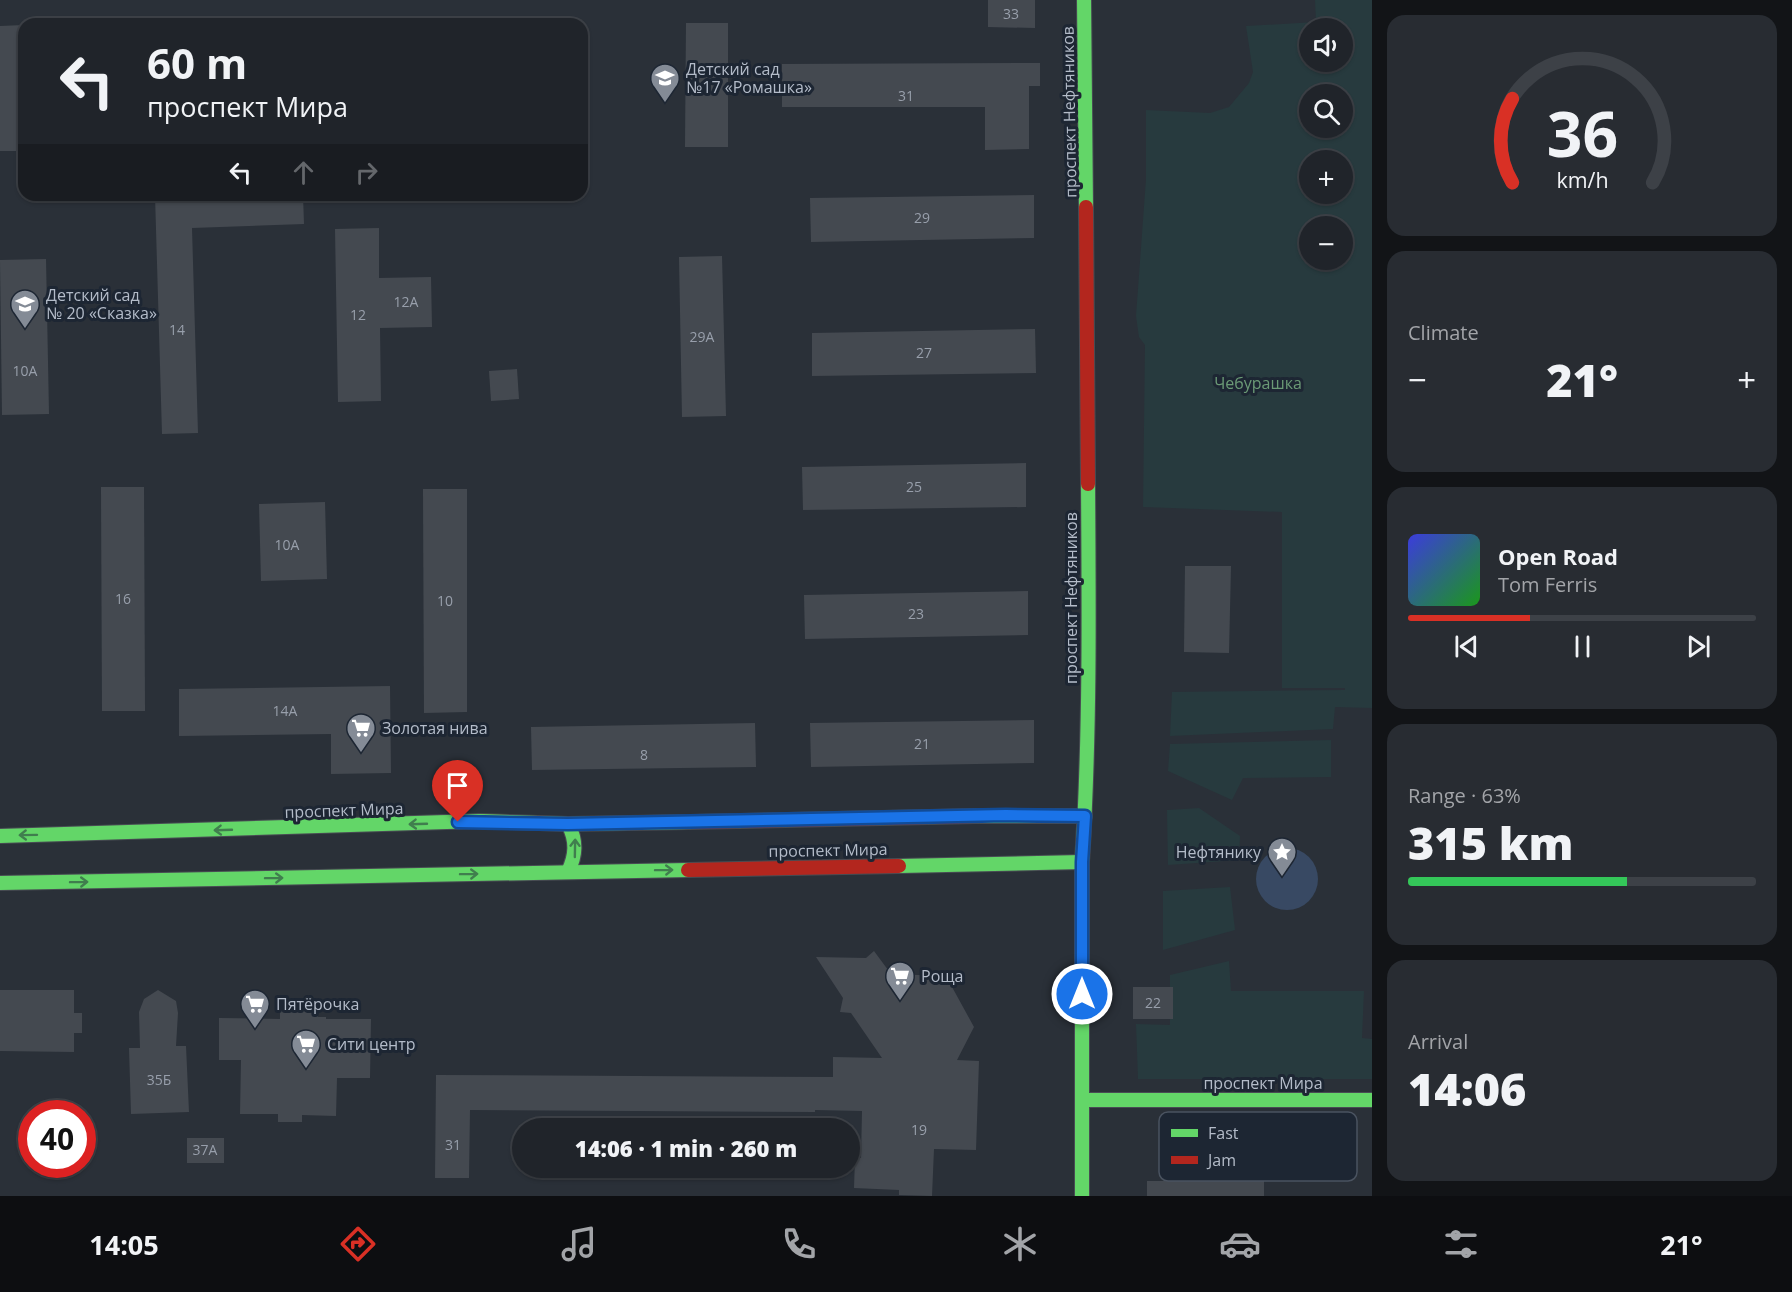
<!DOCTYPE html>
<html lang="en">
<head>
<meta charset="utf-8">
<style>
  :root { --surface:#20242a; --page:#282c32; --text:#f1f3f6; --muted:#a2a4a8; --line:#3d4147; --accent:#d93025 }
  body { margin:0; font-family:"Open Sans",sans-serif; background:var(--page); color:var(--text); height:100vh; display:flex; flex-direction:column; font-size:22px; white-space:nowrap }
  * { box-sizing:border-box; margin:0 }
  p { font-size:20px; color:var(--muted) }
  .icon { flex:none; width:33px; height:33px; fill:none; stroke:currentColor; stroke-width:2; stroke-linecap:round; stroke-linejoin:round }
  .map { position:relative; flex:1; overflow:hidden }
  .panel { display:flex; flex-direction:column; gap:15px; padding:15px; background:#121417; width:420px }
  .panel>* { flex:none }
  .hud { position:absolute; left:18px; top:18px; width:570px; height:183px; border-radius:18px; box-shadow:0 2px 4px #0004,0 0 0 2px var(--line); background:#20242a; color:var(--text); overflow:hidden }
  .tools { position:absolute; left:1299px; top:18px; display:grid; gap:12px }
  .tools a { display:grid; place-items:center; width:54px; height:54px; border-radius:50%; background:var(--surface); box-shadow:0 2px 4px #0004,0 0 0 2px var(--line); font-size:30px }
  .speed { position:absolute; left:18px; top:1100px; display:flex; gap:12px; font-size:30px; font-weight:700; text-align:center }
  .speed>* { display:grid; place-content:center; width:78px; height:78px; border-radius:50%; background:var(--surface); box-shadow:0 2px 4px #0004,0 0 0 2px var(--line); line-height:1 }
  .speed .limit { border:9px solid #d22; background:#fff; color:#111 }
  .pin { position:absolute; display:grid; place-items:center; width:51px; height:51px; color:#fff; margin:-62px -26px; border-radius:50% 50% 50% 0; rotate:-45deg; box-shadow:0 0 6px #0007 }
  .pin .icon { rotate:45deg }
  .me { position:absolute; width:66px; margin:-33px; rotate:0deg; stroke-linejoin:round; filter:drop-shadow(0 0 4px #0008) }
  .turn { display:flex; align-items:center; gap:21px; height:126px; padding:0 30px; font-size:27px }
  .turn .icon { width:78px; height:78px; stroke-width:2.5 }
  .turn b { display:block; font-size:42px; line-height:51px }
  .lanes { display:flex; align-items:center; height:57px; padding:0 30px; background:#0003; justify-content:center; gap:30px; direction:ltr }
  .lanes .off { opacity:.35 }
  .big { font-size:45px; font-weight:800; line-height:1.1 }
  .panel .widget { flex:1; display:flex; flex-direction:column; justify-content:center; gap:9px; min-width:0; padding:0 21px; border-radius:18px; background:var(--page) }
  .panel .dial { align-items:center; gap:0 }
  .dial svg { height:156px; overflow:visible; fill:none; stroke:var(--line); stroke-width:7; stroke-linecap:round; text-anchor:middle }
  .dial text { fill:var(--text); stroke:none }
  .song { display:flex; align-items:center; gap:18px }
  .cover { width:72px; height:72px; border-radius:9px; background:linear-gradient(135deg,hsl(240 70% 55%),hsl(120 70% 35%)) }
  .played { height:6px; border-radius:3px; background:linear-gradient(90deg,var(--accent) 35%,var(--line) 35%) }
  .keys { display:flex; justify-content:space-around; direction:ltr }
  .heat { display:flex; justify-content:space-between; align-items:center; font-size:33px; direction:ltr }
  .charge { height:9px; border-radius:4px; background:linear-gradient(90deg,#34c759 63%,var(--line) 0) }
  .trip { position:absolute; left:512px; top:1118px; width:348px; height:60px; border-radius:30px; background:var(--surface); box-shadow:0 2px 4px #0004,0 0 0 2px var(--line); font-weight:800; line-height:60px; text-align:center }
  .tab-bar { display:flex; height:96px; justify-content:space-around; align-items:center; background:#0d0e11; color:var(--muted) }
  .tab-bar .icon { width:42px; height:42px }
  .tab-bar .selected { color:var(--accent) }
  .tab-bar b { font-size:27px; color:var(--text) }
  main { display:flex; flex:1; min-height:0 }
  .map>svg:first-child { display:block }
  .green { fill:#273a3e; fill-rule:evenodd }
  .water { fill:#384963 }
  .building { fill:#444950 }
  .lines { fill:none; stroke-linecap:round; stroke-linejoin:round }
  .fast-casing { stroke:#484c53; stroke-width:16 }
  .jam-casing { stroke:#484c53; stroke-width:16 }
  .fast { stroke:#63d668; stroke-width:14 }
  .jam { stroke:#b3261e; stroke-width:14 }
  .oneway { stroke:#407e4e }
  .route-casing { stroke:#114b97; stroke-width:15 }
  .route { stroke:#1a73e8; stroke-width:10 }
  .labels { text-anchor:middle; stroke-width:6; stroke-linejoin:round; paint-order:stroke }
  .number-label { font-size:14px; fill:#989fab }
  .poi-label { font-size:16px; fill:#b4bcc9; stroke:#1d2633; text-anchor:start }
  .street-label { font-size:16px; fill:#b4bcc9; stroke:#1d2633 }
  .park-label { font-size:16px; fill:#6b9a76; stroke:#1d2633 }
  .key { fill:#1d2633; stroke:#4a5360; stroke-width:1.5 }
  .key-label { font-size:16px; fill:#b4bcc9 }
</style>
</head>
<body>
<main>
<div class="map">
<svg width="1372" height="1196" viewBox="0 0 1372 1196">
  <rect width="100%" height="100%" fill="#2a3038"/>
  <g class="green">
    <path d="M1315,0H1372V708L1335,707L1333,729L1170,736L1172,692L1345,690V688H1282V512L1143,507L1145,345L1139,337L1136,316L1146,179V110L1210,113L1229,107L1249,83L1253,72L1246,26L1316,22ZM1310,28H1342V62H1310ZM1342,94V128H1310V94ZM1342,160V194H1310V160ZM1310,226H1342V260H1310Z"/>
    <polygon points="1331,740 1331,777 1243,778 1232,800 1168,771 1170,744"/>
    <polygon points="1199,808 1240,836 1239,860 1168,865 1167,810"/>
    <polygon points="1230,887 1235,930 1163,950 1163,891"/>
    <polygon points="1229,961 1231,991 1364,991 1362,1038 1372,1039 1372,1079 1138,1079 1136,1024 1170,1025 1170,975"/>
  </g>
  <circle class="water" cx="1287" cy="879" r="31"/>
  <g class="building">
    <polygon points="988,0 1035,0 1035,28 988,27"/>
    <polygon points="686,23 728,23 728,147 685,147"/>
    <polygon points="24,25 24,151 0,151 0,26"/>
    <polygon points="1040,63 1040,86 1029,86 1029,149 985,150 985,107 782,107 782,64"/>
    <polygon points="155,195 303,195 304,224 192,228 198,433 162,434"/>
    <polygon points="1034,195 1034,238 811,242 810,198"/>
    <polygon points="379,228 379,278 431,277 432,327 380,328 381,401 338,402 335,229"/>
    <polygon points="722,256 726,416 682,417 679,257"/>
    <polygon points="46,259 49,414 2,415 0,260"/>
    <polygon points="1035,329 1036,373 812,376 812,333"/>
    <polygon points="517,369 519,399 491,401 489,371"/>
    <polygon points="1026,463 1026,507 803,510 802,467"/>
    <polygon points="101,487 144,487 145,711 102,711"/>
    <polygon points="423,489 467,489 467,712 424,713"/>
    <polygon points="325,502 327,579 261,581 259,504"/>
    <polygon points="1185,566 1231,566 1229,653 1184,652"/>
    <polygon points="1028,591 1028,635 805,639 804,595"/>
    <polygon points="390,686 391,773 331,774 331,734 179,736 179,689"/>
    <polygon points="1034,720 1034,763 811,767 810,723"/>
    <polygon points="755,723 756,767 532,770 531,727"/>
    <polygon points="874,951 891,974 946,976 974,1027 957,1060 979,1061 976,1150 934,1149 932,1196 899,1195 899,1190 854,1188 855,1158 861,1158 862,1111 815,1110 815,1112 470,1110 469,1178 435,1178 436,1075 833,1077 833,1057 882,1058 851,1013 840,1012 843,998 816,957 866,958"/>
    <rect x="1133" y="987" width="40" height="32"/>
    <polygon points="0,990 74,990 74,1013 82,1013 82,1033 74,1033 74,1052 0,1051"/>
    <polygon points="158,990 176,1001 178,1013 176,1046 186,1046 189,1112 131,1114 129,1048 140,1048 139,1012 144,999"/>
    <polygon points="299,998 318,999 318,1017 326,1017 326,1019 371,1019 370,1078 337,1078 336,1116 302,1115 302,1122 278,1122 278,1114 240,1114 241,1060 219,1060 219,1018 280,1019 280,1004 299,1004"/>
    <rect x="187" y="1138" width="37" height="25"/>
    <polygon points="1243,1174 1244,1180 1264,1179 1264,1196 1147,1196 1147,1181 1183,1181 1183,1175"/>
  </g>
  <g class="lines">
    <g class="fast-casing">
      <g id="fast">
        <polyline points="1084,0 1086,207"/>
        <polyline points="976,816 1085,816"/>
        <path d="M568,824C577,841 576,855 568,872"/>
        <polyline points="0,836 479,821 568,824 689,822"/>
        <polyline points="899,866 1082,862"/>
        <polyline points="0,883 688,870"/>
        <polyline points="1082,1100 1372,1100"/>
        <path d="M1082,1196V862C1090,736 1089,610 1088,484"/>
      </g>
    </g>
    <g class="jam-casing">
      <g id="jam">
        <polyline points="1086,207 1088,484"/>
        <polyline points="689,822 976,816"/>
        <polyline points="688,870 899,866"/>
      </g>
    </g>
    <use href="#fast" class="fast"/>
    <use href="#jam" class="jam"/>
  </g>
  <defs><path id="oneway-shaft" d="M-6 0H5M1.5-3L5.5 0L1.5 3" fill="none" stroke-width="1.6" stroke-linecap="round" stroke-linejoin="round" transform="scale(1.5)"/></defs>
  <g class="oneway">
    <use href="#oneway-shaft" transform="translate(418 824) rotate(178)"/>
    <use href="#oneway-shaft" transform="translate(223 830) rotate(178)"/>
    <use href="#oneway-shaft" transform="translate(28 835) rotate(179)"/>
    <use href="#oneway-shaft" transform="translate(575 848) rotate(-89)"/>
    <use href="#oneway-shaft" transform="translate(664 870) rotate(-1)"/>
    <use href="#oneway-shaft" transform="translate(469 874) rotate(-1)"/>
    <use href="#oneway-shaft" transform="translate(274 878) rotate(-1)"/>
    <use href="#oneway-shaft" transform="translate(79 882) rotate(-1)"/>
  </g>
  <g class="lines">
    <g class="route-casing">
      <polyline id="route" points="458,822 568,824 1006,815 1085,816 1082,862 1082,994"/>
    </g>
    <use href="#route" class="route"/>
  </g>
  <defs>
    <g id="school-pin" transform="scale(1.5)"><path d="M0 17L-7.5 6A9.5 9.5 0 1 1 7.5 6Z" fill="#848b96" stroke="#1d2633"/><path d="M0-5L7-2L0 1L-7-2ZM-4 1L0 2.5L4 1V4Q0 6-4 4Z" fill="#fff"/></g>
    <g id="supermarket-pin" transform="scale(1.5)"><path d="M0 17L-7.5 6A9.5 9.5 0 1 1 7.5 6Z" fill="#848b96" stroke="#1d2633"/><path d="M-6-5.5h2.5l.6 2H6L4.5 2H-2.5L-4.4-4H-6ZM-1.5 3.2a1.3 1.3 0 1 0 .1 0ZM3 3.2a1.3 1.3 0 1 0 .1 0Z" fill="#fff"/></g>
    <g id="sight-pin" transform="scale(1.5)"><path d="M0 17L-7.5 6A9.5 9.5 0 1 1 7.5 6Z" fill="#848b96" stroke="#1d2633"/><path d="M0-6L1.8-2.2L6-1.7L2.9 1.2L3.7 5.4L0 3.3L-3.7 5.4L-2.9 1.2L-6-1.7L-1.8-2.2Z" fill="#fff"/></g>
  </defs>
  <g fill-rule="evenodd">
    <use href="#school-pin" x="665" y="78"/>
    <use href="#school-pin" x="25" y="304"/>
    <use href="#supermarket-pin" x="361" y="728"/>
    <use href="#sight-pin" x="1282" y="852"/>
    <use href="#supermarket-pin" x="900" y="976"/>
    <use href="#supermarket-pin" x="255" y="1004"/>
    <use href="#supermarket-pin" x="306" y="1044"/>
  </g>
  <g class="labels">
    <g class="number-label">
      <text x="1011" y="19">33</text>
      <text x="906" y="101">31</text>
      <text x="922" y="223">29</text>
      <text x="406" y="307">12А</text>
      <text x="358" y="320">12</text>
      <text x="177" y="335">14</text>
      <text x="702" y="342">29А</text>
      <text x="924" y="358">27</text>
      <text x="25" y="376">10А</text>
      <text x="914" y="492">25</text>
      <text x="287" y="550">10А</text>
      <text x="123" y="604">16</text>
      <text x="445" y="606">10</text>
      <text x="916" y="619">23</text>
      <text x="285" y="716">14А</text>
      <text x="922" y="749">21</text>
      <text x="644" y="760">8</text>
      <text x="1153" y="1008">22</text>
      <text x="159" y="1085">35Б</text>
      <text x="919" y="1135">19</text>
      <text x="453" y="1150">31</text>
      <text x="205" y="1155">37А</text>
    </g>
    <g class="poi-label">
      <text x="686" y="75">Детский сад<tspan x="686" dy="18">№17 «Ромашка»</tspan></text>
      <text x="46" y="301">Детский сад<tspan x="46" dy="18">№ 20 «Сказка»</tspan></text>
      <text x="382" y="734">Золотая нива</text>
      <text x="1261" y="858" text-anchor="end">Нефтянику</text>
      <text x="921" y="982">Роща</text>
      <text x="276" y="1010">Пятёрочка</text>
      <text x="327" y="1050">Сити центр</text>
    </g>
    <g class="street-label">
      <text transform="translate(1069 112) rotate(-91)" y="6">проспект Нефтяников</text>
      <text transform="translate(1071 598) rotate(-90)" y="6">проспект Нефтяников</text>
      <text transform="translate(344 810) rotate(-2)" y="6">проспект Мира</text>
      <text transform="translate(828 850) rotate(-1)" y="6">проспект Мира</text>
      <text x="1263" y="1089">проспект Мира</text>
    </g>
    <g class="park-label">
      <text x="1258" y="389">Чебурашка</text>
    </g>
  </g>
  <rect x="1159" y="1112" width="198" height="69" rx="9" class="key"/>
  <rect x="1171" y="1129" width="27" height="8" fill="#63d668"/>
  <rect x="1171" y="1156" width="27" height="8" fill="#b3261e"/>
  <g class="key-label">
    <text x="1208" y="1139">Fast</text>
    <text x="1208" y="1166">Jam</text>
  </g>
</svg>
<div class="tools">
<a><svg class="icon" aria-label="sound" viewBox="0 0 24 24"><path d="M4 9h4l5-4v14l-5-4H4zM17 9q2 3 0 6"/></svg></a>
<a><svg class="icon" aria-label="search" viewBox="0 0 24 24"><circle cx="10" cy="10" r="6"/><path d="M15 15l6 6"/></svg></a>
<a>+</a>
<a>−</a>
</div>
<div class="speed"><div class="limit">40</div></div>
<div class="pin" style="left:458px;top:822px;background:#d93025"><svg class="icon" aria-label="arrive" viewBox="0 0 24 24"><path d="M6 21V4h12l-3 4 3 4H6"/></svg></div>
<svg class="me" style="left:1082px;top:994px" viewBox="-20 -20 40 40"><circle r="17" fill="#1a73e8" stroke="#fff" stroke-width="3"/><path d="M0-11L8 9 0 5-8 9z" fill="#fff"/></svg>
<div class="trip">14:06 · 1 min · 260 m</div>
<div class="hud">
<div class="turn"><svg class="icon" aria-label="left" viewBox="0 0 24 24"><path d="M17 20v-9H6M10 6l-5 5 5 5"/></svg><div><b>60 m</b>проспект Мира</div></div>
<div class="lanes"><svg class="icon" aria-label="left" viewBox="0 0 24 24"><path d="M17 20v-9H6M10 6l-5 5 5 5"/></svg><svg class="icon off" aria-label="ahead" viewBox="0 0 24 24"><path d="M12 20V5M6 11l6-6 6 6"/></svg><svg class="icon off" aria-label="right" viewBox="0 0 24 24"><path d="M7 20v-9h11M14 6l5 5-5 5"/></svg></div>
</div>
</div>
<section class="panel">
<div class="widget dial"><svg viewBox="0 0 100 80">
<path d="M14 69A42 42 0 1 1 86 69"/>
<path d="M14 69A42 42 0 0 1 14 26" stroke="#d93025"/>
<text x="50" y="56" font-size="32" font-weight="700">36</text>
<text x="50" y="72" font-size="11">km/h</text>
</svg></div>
<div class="widget"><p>Climate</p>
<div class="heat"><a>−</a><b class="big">21°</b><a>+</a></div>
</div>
<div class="widget">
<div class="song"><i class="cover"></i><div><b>Open Road</b><p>Tom Ferris</p></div></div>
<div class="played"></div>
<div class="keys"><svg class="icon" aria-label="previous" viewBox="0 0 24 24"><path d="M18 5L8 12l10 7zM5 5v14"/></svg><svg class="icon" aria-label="pause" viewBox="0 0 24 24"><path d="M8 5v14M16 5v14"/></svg><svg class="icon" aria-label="next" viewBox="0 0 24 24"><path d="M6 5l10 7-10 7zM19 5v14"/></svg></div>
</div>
<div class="widget"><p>Range · 63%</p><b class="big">315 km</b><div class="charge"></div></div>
<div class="widget"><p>Arrival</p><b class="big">14:06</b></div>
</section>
</main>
<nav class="tab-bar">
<b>14:05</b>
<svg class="icon selected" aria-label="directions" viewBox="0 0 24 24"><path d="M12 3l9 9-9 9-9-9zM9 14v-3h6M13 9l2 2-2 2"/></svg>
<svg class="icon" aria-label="music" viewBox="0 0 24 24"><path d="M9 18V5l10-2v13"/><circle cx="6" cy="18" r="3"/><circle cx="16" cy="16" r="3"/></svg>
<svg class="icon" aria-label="phone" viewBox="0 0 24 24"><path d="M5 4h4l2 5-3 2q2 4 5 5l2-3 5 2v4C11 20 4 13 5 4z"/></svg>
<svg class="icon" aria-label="climate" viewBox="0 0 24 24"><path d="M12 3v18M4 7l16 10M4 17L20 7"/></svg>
<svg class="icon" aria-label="car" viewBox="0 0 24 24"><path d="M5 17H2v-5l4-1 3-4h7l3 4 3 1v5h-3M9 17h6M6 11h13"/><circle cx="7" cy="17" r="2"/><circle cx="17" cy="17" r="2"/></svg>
<svg class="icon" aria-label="filters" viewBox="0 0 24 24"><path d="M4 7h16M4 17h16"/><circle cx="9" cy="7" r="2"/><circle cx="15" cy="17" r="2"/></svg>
<b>21°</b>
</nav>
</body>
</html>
